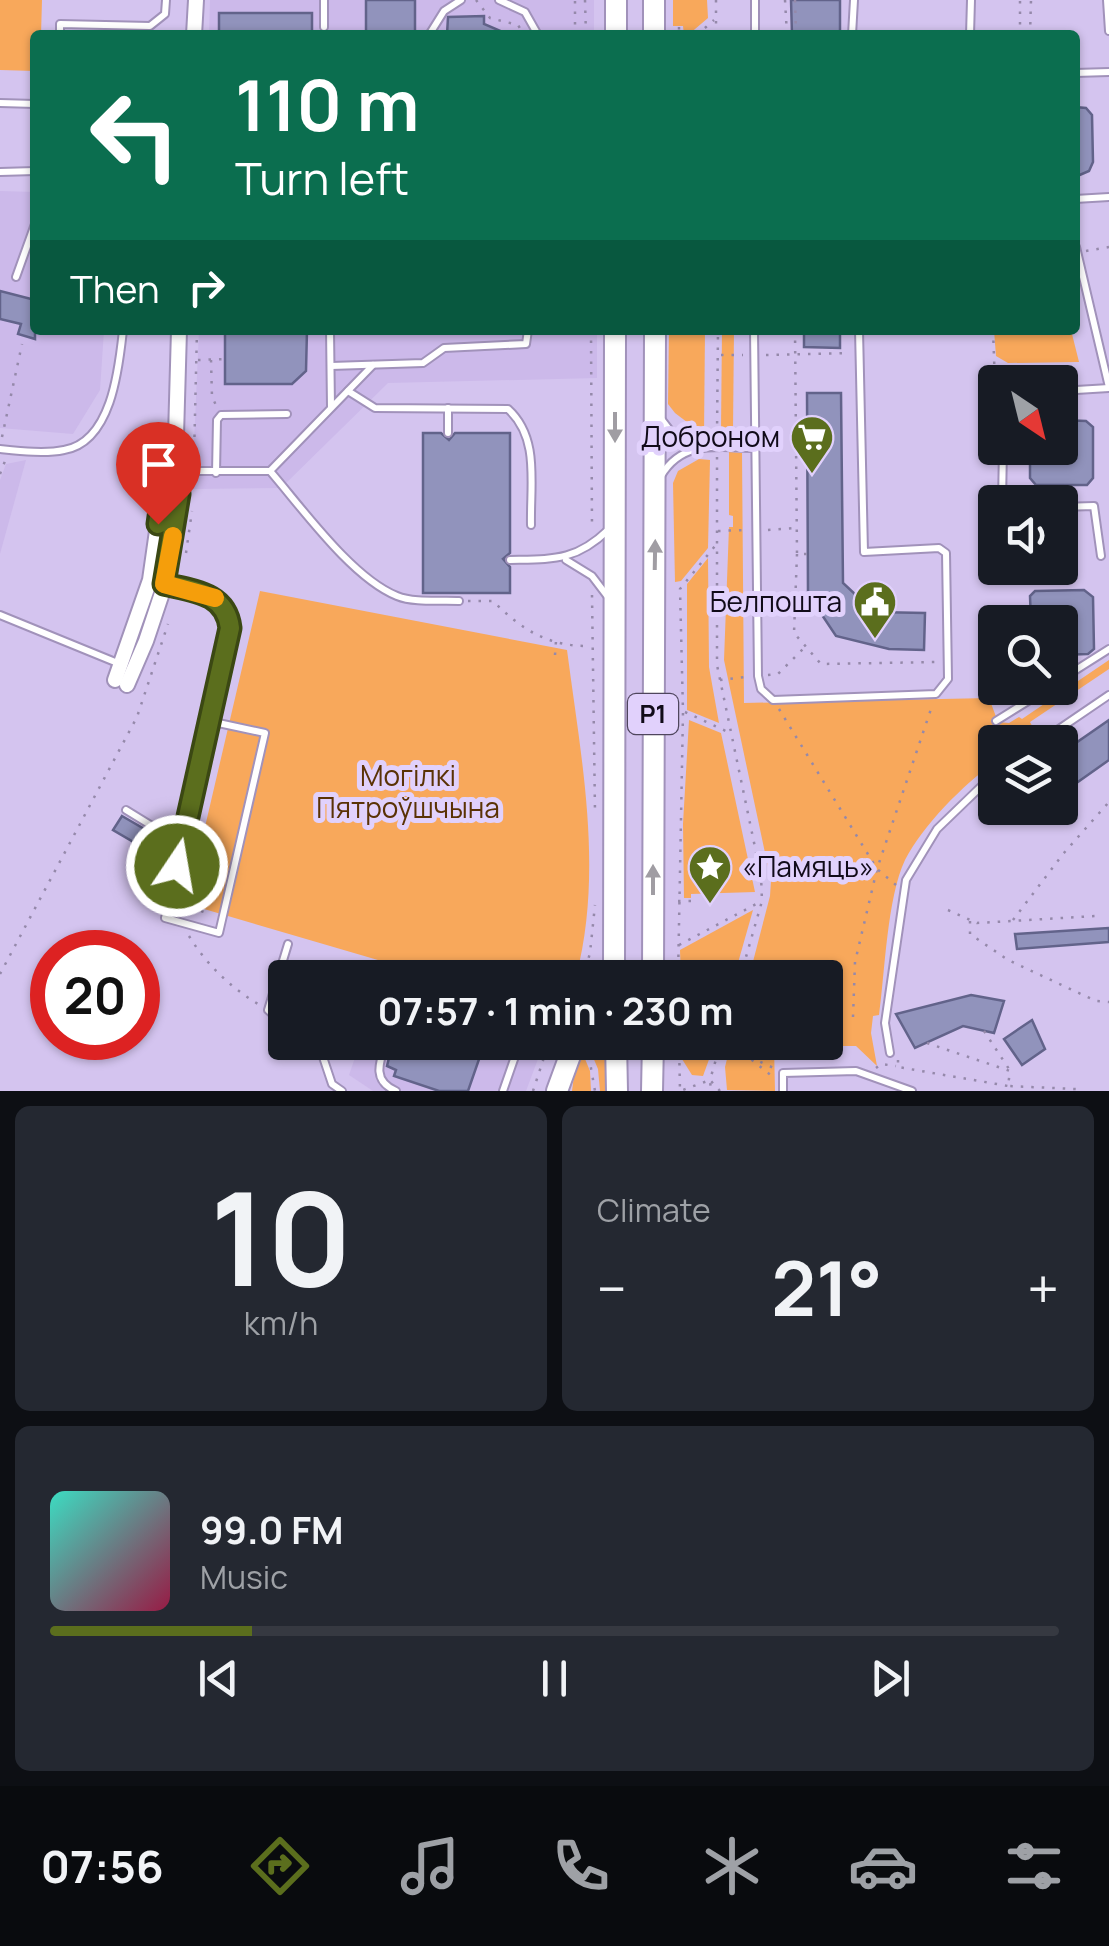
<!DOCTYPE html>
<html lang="en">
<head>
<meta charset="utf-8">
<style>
  :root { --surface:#171b24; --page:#242831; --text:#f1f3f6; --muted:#9ea1a6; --line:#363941; --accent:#5b6e1d }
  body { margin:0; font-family:Manrope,sans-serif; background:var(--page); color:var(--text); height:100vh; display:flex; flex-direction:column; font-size:38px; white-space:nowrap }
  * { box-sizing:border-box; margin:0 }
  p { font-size:32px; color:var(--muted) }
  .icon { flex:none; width:55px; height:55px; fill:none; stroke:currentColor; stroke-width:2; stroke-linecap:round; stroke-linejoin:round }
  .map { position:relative; height:1091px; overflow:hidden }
  .sheet { display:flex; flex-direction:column; gap:15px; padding:15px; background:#0d0f14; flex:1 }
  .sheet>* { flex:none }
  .top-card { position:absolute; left:30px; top:30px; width:1050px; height:305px; border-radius:10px; box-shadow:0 2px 8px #0004; background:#0b6e4f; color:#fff; overflow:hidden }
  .needle { width:65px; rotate:145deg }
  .tools { position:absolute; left:978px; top:365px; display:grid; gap:20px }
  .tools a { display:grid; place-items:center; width:100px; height:100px; border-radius:10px; background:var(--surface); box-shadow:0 2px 8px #0004; font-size:50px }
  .speed { position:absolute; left:30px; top:930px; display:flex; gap:20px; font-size:50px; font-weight:700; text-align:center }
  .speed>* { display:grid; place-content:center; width:130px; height:130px; border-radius:50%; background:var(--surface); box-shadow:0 2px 8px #0004; line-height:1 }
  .speed .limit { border:15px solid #d22; background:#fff; color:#111 }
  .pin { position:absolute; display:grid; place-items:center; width:85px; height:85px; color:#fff; margin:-102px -42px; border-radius:50% 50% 50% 0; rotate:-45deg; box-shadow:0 0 10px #0007 }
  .pin .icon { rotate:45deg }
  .me { position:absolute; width:110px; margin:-55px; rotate:12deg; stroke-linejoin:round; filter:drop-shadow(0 0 8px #0008) }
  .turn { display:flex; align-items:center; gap:35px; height:210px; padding:0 40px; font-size:45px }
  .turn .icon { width:130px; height:130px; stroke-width:2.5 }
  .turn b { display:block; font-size:70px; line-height:85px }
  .then { display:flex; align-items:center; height:95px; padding:0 40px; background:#0003; gap:20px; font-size:38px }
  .big { font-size:75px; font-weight:700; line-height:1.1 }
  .sheet .tile { flex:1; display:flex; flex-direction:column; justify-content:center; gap:15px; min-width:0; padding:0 35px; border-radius:15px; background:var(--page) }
  .sheet .dial { align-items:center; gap:0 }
  .dial b { font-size:130px; line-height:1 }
  .song { display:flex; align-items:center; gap:30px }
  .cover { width:120px; height:120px; border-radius:15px; background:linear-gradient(135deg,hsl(170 70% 55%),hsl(340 70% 35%)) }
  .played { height:10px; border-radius:5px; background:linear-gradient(90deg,var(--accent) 20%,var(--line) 20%) }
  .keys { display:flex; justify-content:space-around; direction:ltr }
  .heat { display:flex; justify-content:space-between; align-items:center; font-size:55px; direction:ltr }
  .sheet .tiles { flex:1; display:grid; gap:15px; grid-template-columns:1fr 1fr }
  .tile:last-child { grid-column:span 2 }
  .trip { position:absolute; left:268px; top:960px; width:575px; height:100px; border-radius:10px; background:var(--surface); box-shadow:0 2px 8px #0004; font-weight:700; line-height:100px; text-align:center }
  .tab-bar { display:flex; height:160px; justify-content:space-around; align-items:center; background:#090b0e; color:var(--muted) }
  .tab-bar .icon { width:70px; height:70px }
  .tab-bar .on { color:var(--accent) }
  .tab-bar b { font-size:45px; color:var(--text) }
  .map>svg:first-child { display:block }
  .built { fill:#ccb9ea }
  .green { fill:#f8a85b }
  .building { fill:#9193bc; stroke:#62638a; stroke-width:2.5 }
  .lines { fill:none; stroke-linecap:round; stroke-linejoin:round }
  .lane-casing { stroke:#a192ba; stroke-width:10 }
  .street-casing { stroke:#a192ba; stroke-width:18 }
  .primary-casing { stroke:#a192ba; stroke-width:24 }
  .path { stroke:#9589aa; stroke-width:2.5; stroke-dasharray:2.5 8; stroke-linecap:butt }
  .lane { stroke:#fff; stroke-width:6 }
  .street { stroke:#fff; stroke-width:14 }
  .primary { stroke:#fff; stroke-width:20 }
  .oneway { fill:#a09da3 }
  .route-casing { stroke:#3b4813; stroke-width:25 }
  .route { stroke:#5b6e1d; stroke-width:18 }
  .slow { stroke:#f59e0b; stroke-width:18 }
  .labels { text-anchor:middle; stroke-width:10; stroke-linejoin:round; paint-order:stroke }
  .shield { fill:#e1d1fc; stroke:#4f465d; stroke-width:2.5 }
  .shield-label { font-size:25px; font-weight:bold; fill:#110b19 }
  .poi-label { font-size:28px; fill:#110b19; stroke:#e1d1fc; text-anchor:end }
  .park-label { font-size:28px; fill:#5a3205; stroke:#e1d1fc }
</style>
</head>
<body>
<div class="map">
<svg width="1109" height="1091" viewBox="0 0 1109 1091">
  <rect width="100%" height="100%" fill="#d4c4ef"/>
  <g class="built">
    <polygon points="210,0 594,0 594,35 209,35"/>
    <polygon points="0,191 35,192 35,330 104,330 100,390 73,434 0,428"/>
    <polygon points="199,330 597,330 597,378 388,383 281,488 192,489"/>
    <polygon points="26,460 0,554 0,480 6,464"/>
    <polygon points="360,1043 544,1043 526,1091 373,1091 349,1075"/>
  </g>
  <g class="green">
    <polygon points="0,0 42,0 41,35 35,35 35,71 0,70"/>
    <polygon points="673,0 707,0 708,18 688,35 684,35 683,26 673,26"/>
    <polygon points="669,330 705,330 704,435 675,413 668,404"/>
    <polygon points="722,330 734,330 733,430 721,430"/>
    <polygon points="994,330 1071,330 1079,362 1008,363 996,356"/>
    <path d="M729,452L742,453L744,703L989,698L998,722L1009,723L1019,717L1022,719L1109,660V669L1030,722L1036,733L1023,742H995V762C963,785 923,825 905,860C887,898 885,972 879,1015L873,1016L871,1033L877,1066L856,1046H774L775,1091L727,1090L725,1067L731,1043L825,1042V978L749,977L770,896L771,881L724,660L729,527H733V516L729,515Z"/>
    <polygon points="699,459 710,460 708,548 681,581 675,582 673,483 678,471"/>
    <polygon points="708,558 709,667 719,723 687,710 687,584"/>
    <path d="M260,591L567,650C581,758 604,870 576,977H436L187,904Z"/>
    <polygon points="689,720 721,733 755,892 691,894 691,898 684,898 683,824"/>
    <polygon points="753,910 734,977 681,977 680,950"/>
    <polygon points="587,1043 605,1043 606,1091 600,1091 598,1069"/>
    <polygon points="682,1043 715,1043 703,1076 692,1075 682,1059"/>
    <polygon points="583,1054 590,1071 591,1091 572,1091 574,1076"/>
  </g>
  <g class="building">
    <rect x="366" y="0" width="49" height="35"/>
    <polygon points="791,0 840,0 840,35 792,35"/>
    <rect x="219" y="13" width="93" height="22"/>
    <polygon points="484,16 484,24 510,35 447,35 448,17"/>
    <polygon points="1075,107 1086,108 1092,115 1093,162 1089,171 1075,177"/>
    <polygon points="0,291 35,300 35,339 18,334 21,324 0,319"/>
    <polygon points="225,330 307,330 306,371 292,384 225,384"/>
    <polygon points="804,330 840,330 840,348 804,347"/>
    <polygon points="807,393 841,393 843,583 874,612 925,613 924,650 889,649 836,636 808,594"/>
    <polygon points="1060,420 1086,421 1093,427 1093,478 1087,485 1036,485 1030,478 1030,448 1060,448"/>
    <polygon points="423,433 441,433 449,440 455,433 510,433 510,553 503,559 510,567 510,593 423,593"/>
    <polygon points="1084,590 1093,597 1094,649 1088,654 1060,655 1060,622 1031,622 1030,596 1035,591"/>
    <polygon points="1109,720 1109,760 1075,784 1060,763 1060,754"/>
    <polygon points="122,816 146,830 137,844 113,830"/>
    <polygon points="1109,928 1109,942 1017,949 1015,934"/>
    <polygon points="971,995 1004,1001 994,1033 963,1026 915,1048 896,1014"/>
    <polygon points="1032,1020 1045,1049 1022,1065 1004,1039"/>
    <polygon points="393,1042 485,1042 468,1091 439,1091 394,1076 396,1070 387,1066"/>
  </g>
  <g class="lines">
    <g class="lane-casing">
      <g id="lane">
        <polyline points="324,0 324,27"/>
        <polyline points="499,0 525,12 538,35"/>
        <polyline points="1107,0 1109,31"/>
        <polyline points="60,35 60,24 150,26 165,14 166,0"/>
        <polyline points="429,35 444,11 461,0"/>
        <polyline points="755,35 755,0"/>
        <polyline points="852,35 854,0"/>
        <polyline points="970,35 971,0"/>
        <polyline points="1075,73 1109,72"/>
        <polyline points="0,103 35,104"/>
        <polyline points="0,172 35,171"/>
        <polyline points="1075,199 1109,197"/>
        <polyline points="1076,247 1109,387"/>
        <polyline points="16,277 35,224"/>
        <polyline points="330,330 331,407"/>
        <polyline points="754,330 758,676 761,689 773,700 936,694 948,679 946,553 939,548 864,552 859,330"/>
        <polyline points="331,366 423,363 444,348 526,344 528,330"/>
        <path d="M348,391L375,408L508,409C540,438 530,484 531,525"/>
        <polyline points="1060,391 1109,388"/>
        <polyline points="448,408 448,433"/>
        <polyline points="662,420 675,437 699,446"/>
        <path d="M0,449C19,451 45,454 64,450C112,442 119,367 123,330"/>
        <polyline points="176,471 270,471 373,365"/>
        <path d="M270,471C302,508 352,578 397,596C414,603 440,600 459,601"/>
        <polyline points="216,473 217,420 221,415 287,414"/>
        <path d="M661,476C682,440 717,447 754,448"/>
        <polyline points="1002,502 1003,448"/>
        <polyline points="1060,507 1094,506 1101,556"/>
        <path d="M510,560C553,559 576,561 608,530"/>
        <polyline points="566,560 592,576 608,597"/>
        <path d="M150,580C182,589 226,588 230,628L165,918L219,933L265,733L209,721"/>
        <polyline points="0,615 120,664"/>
        <polyline points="1060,680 1109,649"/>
        <polyline points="996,721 1049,688"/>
        <polyline points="1040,742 1109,695"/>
        <polyline points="126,810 165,834 183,839"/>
        <polyline points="285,1025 268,1010 288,944"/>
        <polyline points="306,1042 323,1057 332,1084 342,1091"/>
        <path d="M386,1042C379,1063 372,1081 396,1091"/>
        <polyline points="890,1053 885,1023 906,880 937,829 995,773"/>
        <polyline points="503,1091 520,1042"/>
        <polyline points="783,1091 783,1073 856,1071 912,1091"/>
      </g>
    </g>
    <g class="street-casing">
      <g id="street">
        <polyline points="194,35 196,0"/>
        <polyline points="115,680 150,580 162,496 175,471"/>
        <polyline points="127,685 146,641 165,584 179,494 175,471 179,330"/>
      </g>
    </g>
    <g class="primary-casing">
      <g id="primary">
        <polyline points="616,35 616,0"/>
        <polyline points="654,35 654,0"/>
        <polyline points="614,978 615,330"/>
        <polyline points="653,978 655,330"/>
        <polyline points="616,1042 617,1091"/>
        <polyline points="557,1091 575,1042"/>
        <polyline points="652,1091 653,1042"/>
      </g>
    </g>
    <g class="path">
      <polyline points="476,0 490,18 518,25 524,35"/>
      <polyline points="585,0 586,35"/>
      <polyline points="716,0 716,35"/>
      <polyline points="785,0 787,35"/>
      <polyline points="795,0 796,35"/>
      <polyline points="679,27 679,35"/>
      <polyline points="575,35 575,0"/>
      <polyline points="697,35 714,20"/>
      <polyline points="1020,35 1020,0"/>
      <polyline points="1030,35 1031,0"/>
      <polyline points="1086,251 1109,247"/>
      <polyline points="591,330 592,527"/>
      <polyline points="795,330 797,554 808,554"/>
      <polyline points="993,330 995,384"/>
      <polyline points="721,355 743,355"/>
      <polyline points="766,355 848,353"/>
      <polyline points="198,360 225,359"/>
      <polyline points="211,360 212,397 216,405"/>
      <polyline points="717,434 718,330"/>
      <polyline points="2,437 22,344"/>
      <polyline points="717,457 717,665 761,876 762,901 740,978"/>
      <polyline points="194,458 197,330"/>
      <polyline points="0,474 5,461"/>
      <polyline points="768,530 795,528"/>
      <polyline points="718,531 745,530"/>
      <polyline points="186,553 192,511"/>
      <polyline points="797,554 794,633 821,664 939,662"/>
      <polyline points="592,595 595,812"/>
      <path d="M468,601H493C522,630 549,647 591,646"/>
      <polyline points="555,655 556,641"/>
      <polyline points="768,675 778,674 804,648"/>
      <polyline points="720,680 745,677"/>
      <polyline points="779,709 877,869 896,885"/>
      <polyline points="685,712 728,732"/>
      <polyline points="678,901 691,901"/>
      <polyline points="181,905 211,914"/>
      <polyline points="948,910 977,923 1096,916"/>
      <polyline points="1013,920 1063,854 1109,802"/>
      <polyline points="970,921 970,934 1008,960 1096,1001 1109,1002"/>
      <path d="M189,936C206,964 230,987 258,1004"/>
      <polyline points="679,945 760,902"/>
      <polyline points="0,974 137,717 168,624"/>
      <polyline points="583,978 590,953 595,905"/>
      <polyline points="678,978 683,712 680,589 715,546"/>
      <polyline points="853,1017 855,962 877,869 932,706"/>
      <polyline points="984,1031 1009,1069"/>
      <polyline points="679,1042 680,1091 710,1080 711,1091"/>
      <polyline points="741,1042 747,1056 773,1077"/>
      <polyline points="927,1043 1010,1071 1008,1086 1076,1089"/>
      <polyline points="774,1051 747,1056 776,1069"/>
      <polyline points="589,1057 595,1091"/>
      <polyline points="898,1060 898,1067 1008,1086"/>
      <polyline points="876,1068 881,1064 896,1066"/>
      <polyline points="533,1091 549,1042"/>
      <polyline points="720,1091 710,1080 721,1042"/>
    </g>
    <use href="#lane" class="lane"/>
    <use href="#street" class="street"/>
    <use href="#primary" class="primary"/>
  </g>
  <defs><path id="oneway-solid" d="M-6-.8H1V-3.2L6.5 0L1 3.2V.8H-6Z" transform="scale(2.5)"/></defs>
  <g class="oneway">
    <use href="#oneway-solid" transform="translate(615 427) rotate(90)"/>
    <use href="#oneway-solid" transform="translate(655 555) rotate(-89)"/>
    <use href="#oneway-solid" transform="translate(653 880) rotate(-90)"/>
  </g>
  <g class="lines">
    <g class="route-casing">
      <path id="route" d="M158,524L162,496L175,470L179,494L164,584C194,591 226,593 230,628L177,866"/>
    </g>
    <use href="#route" class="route"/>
    <polyline class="slow" points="173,536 164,584 215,598"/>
  </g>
  <defs>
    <g id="supermarket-pin" transform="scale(2.25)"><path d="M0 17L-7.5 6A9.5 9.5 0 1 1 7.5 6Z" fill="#5b6e1d" stroke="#e1d1fc"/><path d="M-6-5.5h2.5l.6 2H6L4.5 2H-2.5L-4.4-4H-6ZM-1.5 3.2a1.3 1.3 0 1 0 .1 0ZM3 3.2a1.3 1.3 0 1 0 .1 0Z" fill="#fff"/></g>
    <g id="civic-pin" transform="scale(2.25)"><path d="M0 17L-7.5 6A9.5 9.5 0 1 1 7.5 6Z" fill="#5b6e1d" stroke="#e1d1fc"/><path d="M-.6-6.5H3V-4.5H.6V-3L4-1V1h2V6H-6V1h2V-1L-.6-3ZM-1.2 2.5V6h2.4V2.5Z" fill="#fff"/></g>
    <g id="sight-pin" transform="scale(2.25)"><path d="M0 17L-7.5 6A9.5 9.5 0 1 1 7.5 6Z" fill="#5b6e1d" stroke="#e1d1fc"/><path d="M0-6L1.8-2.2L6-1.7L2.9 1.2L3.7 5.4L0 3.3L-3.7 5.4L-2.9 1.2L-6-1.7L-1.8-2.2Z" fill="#fff"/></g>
  </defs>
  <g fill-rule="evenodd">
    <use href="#supermarket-pin" x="812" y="437"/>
    <use href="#civic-pin" x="875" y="602"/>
    <use href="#sight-pin" x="710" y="867"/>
  </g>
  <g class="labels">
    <rect class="shield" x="628" y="694" width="50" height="40" rx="8"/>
    <g class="shield-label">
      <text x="653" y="723">Р1</text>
    </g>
    <g class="poi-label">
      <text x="780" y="447">Доброном</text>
      <text x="842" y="612">Белпошта</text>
      <text x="742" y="877" text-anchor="start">«Памяць»</text>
    </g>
    <g class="park-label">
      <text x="408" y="786">Могілкі<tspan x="408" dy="32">Пятроўшчына</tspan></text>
    </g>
  </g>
</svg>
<div class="tools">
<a><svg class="needle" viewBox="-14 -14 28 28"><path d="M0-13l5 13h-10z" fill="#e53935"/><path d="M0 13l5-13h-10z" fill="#9ea1a6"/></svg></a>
<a><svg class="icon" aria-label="sound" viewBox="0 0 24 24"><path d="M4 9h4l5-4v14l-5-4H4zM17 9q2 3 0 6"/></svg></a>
<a><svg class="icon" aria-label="search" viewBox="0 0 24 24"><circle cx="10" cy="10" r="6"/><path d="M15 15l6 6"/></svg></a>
<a><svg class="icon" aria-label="layers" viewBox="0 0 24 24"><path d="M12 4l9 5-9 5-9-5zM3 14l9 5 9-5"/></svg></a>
</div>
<div class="speed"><div class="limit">20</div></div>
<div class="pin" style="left:158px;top:524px;background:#d93025"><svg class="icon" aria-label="arrive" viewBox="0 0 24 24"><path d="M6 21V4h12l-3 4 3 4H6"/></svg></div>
<svg class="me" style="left:177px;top:866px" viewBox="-20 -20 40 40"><circle r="17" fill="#5b6e1d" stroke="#fff" stroke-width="3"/><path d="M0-11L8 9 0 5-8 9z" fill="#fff"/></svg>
<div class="trip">07:57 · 1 min · 230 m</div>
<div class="top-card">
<div class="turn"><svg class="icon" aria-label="left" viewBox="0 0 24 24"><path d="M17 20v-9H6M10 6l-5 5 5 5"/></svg><div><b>110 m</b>Turn left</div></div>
<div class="then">Then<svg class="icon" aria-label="right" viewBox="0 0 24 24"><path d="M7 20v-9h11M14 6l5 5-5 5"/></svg></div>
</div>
</div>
<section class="sheet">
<div class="tiles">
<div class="tile dial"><b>10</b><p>km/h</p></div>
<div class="tile"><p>Climate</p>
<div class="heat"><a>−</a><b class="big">21°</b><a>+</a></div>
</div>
<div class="tile">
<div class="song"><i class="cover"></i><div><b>99.0 FM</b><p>Music</p></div></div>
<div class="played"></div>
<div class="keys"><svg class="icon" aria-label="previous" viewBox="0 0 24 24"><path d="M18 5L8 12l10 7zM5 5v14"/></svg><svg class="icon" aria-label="pause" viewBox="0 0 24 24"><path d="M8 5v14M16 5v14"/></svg><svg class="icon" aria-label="next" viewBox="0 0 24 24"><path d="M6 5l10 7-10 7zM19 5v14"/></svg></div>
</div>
</div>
</section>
<nav class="tab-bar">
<b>07:56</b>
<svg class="icon on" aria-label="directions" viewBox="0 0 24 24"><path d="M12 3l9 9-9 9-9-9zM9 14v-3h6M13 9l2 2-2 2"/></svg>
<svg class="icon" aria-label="music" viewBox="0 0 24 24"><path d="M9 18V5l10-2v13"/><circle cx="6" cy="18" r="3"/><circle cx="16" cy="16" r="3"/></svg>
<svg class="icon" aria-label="phone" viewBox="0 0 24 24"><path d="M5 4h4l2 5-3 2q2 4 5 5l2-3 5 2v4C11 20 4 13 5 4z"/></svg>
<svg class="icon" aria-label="climate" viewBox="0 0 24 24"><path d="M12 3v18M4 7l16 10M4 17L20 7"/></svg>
<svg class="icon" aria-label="car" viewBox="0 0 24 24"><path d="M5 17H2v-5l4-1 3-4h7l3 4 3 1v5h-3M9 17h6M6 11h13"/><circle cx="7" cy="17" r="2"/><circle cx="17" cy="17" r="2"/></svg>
<svg class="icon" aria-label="filters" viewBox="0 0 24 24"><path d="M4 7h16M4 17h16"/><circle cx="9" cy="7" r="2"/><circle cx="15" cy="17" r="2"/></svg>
</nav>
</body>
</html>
